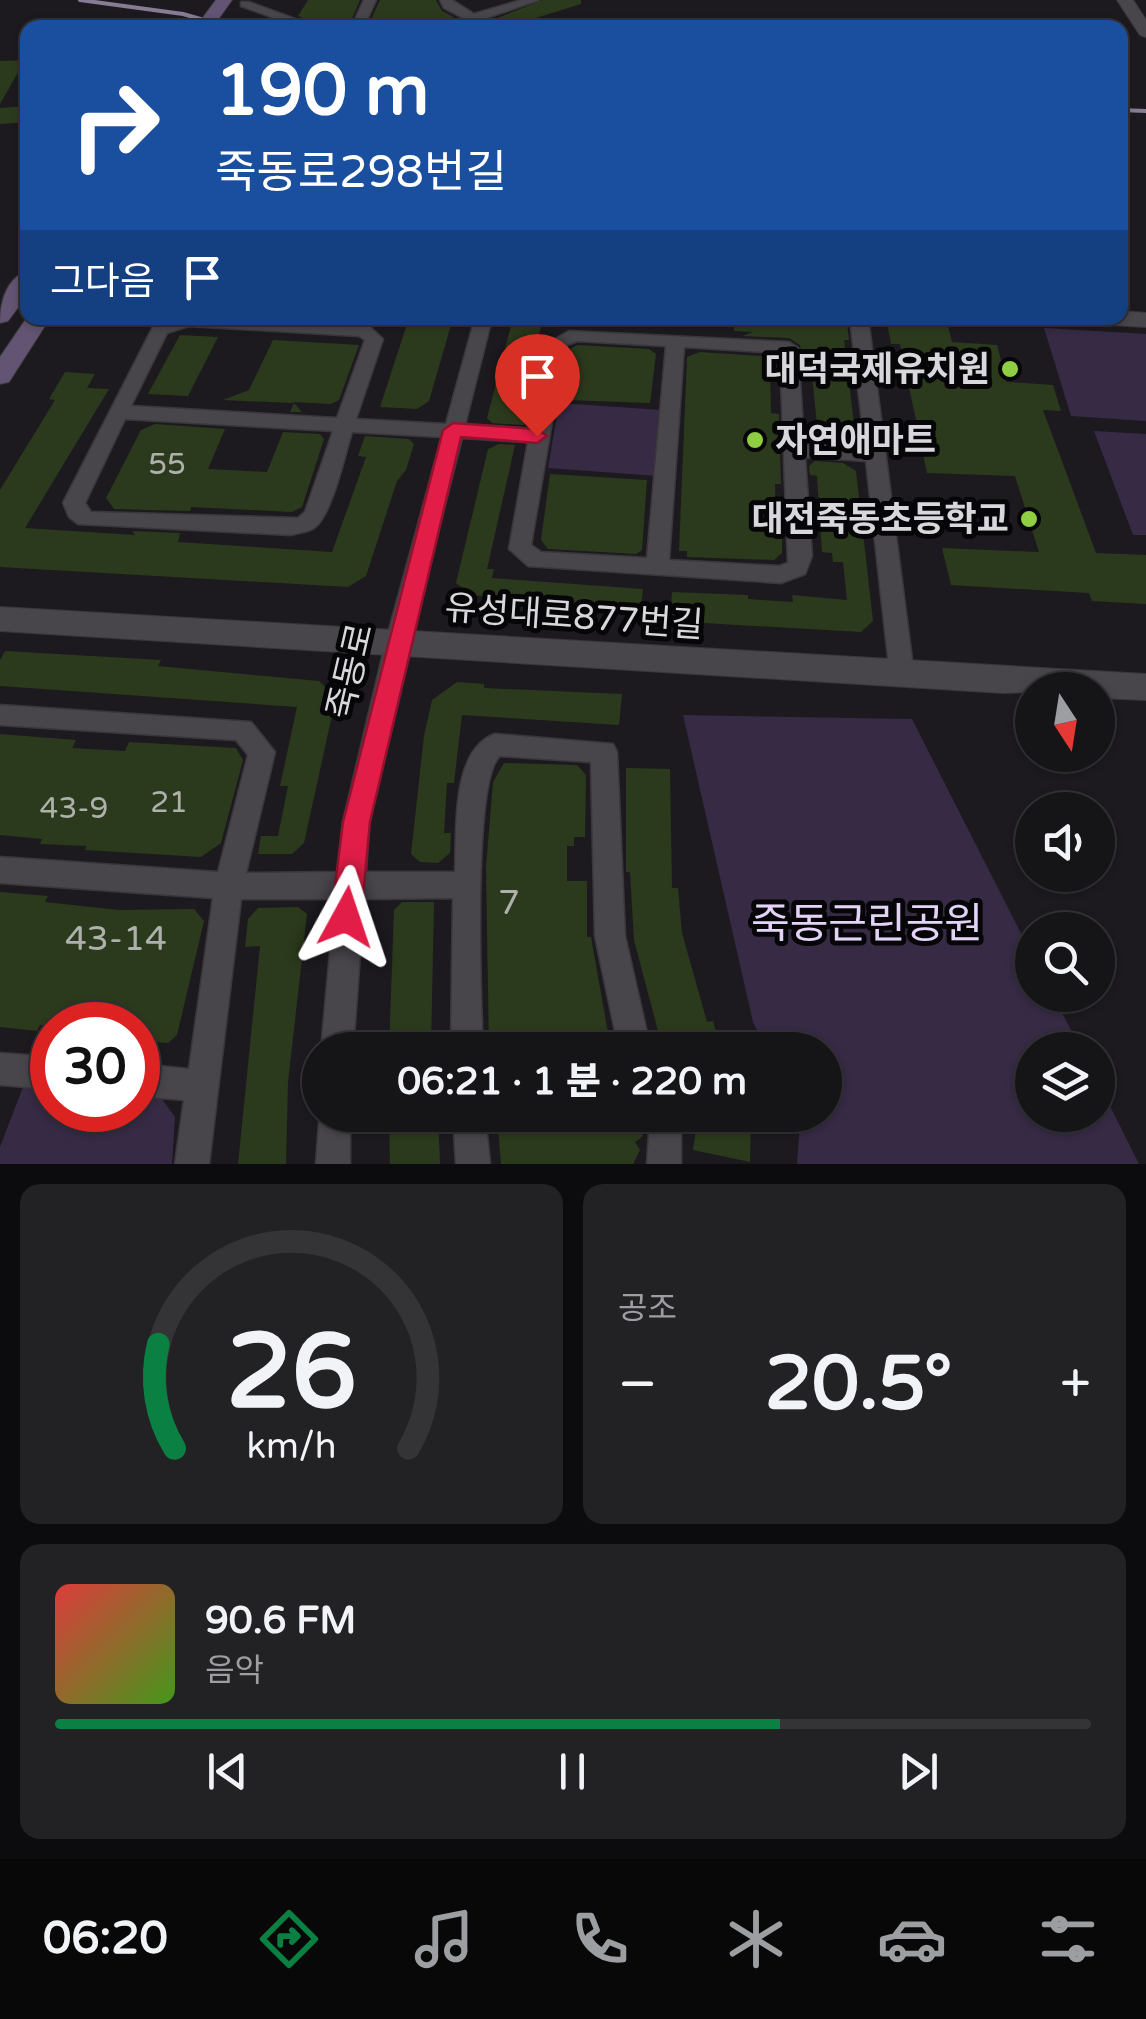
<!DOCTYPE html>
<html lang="ko">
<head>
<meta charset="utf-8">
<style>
  :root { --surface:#151417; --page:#222124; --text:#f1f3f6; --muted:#9d9ea1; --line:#343336; --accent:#0b8043 }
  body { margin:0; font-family:"Varela Round","Noto Sans KR",sans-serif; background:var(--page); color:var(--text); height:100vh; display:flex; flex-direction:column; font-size:38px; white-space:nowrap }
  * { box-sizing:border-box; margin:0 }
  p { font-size:32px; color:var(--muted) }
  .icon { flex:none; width:55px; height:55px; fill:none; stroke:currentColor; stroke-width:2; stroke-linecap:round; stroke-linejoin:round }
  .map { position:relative; height:1164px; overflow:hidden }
  .details { display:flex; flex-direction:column; gap:20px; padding:20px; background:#0c0b0d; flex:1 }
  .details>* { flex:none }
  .banner { position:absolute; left:20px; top:20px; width:1108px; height:305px; border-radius:20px; box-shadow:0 2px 8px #0004,0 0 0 2px var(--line); background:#1a4fa0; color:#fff; overflow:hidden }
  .needle { width:65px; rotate:168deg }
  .fabs { position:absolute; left:1015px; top:672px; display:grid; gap:20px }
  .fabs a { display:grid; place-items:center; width:100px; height:100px; border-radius:50%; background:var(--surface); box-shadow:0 2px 8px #0004,0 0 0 2px var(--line); font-size:50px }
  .speed { position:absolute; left:30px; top:1002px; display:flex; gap:20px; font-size:50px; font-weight:700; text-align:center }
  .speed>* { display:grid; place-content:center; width:130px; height:130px; border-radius:50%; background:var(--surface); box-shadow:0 2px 8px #0004,0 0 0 2px var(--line); line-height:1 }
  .speed .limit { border:15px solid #d22; background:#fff; color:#111 }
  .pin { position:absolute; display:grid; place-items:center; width:85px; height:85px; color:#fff; margin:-102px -42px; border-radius:50% 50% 50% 0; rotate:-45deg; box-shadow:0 0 10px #0007 }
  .pin .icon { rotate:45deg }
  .me { position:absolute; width:110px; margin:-55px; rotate:5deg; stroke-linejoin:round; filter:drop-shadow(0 0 8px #0008) }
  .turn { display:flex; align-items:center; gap:35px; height:210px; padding:0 30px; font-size:45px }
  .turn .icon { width:130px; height:130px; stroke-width:2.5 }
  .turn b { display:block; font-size:70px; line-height:85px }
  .then { display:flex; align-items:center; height:95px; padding:0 30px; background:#0003; gap:20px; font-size:38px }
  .big { font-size:75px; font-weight:800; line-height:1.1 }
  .details .widget { flex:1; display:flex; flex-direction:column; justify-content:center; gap:15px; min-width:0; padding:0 35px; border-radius:20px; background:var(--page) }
  .details .dial { align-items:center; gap:0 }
  .dial svg { height:260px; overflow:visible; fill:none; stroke:var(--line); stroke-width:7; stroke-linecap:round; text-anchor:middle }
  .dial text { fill:var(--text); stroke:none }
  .song { display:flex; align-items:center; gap:30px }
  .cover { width:120px; height:120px; border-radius:15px; background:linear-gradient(135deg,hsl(0 70% 55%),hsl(100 70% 35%)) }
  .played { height:10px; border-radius:5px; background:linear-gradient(90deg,var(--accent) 70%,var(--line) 70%) }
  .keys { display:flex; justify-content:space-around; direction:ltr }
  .heat { display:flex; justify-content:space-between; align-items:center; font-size:55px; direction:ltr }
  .details .tiles { flex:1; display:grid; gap:20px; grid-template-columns:1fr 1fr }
  .widget:last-child { grid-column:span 2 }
  .trip { position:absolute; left:302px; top:1032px; width:540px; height:100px; border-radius:50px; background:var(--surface); box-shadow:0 2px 8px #0004,0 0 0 2px var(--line); font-weight:800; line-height:100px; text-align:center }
  .menu { display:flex; height:160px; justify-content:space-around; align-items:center; background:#080809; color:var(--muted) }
  .menu .icon { width:70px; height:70px }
  .menu .selected { color:var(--accent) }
  .menu b { font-size:45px; color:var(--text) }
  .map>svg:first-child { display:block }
  .green { fill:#362a44 }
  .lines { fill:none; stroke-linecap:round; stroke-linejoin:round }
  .stream { stroke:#877c94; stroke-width:4 }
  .building { fill:#2b3a1c }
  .minor-casing { stroke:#39373b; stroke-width:3 }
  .tertiary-casing { stroke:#39373b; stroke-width:2 }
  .secondary-casing { stroke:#39373b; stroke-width:2 }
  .minor { fill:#48454b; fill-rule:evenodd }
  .tertiary { fill:#48454b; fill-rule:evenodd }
  .secondary { fill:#625472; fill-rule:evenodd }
  .route { fill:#e11d48; stroke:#92132f; stroke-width:2.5 }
  .poi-dot { fill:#8fcd42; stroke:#060507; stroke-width:4 }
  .labels { text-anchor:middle; stroke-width:10; stroke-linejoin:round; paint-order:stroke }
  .number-label { font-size:30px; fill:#adb0ab }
  .poi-label { font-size:35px; font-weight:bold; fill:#d8d7db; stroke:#060507; text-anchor:end }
  .street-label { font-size:35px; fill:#d8d7db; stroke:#060507 }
  .near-number-label { font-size:35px; fill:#adb0ab }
  .near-park-label { font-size:42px; fill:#e3d4f7; stroke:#060507 }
</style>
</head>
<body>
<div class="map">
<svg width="1146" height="1164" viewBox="0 0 1146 1164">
  <rect width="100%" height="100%" fill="#1c1a1f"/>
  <g class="green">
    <polygon points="1044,328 1146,334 1146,421 1071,416"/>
    <polygon points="559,403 661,410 657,476 548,468"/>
    <polygon points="1094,431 1146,434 1146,535 1133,535"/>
    <polygon points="683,715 912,719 1032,955 1032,995 1053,995 1081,1050 1032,1050 1032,1115 1098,1115 1098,1082 1139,1164 797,1164 800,1123 797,1115 825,1115 825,1050 766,1050 753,1022"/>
    <polygon points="23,1087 52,1089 52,1110 138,1110 138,1096 161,1098 175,1117 172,1164 0,1164 0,1147"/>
  </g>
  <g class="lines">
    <g class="stream">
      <polyline points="80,0 183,14 232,28"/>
      <polyline points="1120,110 1146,111"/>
    </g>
  </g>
  <g class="building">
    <polygon points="308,0 360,0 348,28 327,28 298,16"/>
    <polygon points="380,0 436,0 442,11 454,17 434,28 367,28"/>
    <polygon points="543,0 581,0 581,4 526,21 538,28 503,28 490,21"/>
    <polygon points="25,60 0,104 0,61"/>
    <polygon points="28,106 28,122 0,124 0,108"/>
    <polygon points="409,318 453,318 429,401 417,409 380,407"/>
    <polygon points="513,318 543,318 529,378 534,379 524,425 492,423 487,418"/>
    <polygon points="734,318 838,318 847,323 849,340 844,340 855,432 847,437 818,435 811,365 803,364 800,345 789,338 742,336 753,332 734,331"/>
    <polygon points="887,323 948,326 952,342 997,345 1007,382 1053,385 1061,411 1043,410 1096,553 1146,555 1146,604 1092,601 1089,593 951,585 942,548 1039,552 1015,476 927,473 900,344 891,344"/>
    <polygon points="180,335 218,337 188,396 148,394"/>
    <polygon points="273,340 359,345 339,400 331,404 293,402 302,412 290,412 294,403 223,400 249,390"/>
    <polygon points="578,345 649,349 656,354 650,403 567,400 575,357 569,357 571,348"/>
    <polygon points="700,352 776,357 777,371 770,371 771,413 779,414 781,484 775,484 776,537 782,538 782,553 774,560 687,557 687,551 679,551 687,357"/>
    <polygon points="65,372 95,374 87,388 109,389 25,528 135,535 132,531 180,533 178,542 332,552 366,457 358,456 365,436 409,439 414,444 406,470 397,481 366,576 348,587 0,567 0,490 55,400 49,399"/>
    <polygon points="155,424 225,429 208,469 267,472 283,432 320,434 324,439 302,507 292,512 191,507 190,511 114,509 106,498 141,430"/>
    <polygon points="499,444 515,445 487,569 494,569 492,578 643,589 640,615 604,607 471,595 456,583 488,449"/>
    <polygon points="815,461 843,463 856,471 873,621 861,632 670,621 672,592 748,595 748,599 793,602 792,595 847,600 843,562 833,562 832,553 822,552 817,476 810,475 809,466"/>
    <polygon points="550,474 647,480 642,550 636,554 548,549 541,540"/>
    <polygon points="5,651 161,660 158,666 319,681 336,697 304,843 292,854 258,854 261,836 278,836 288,786 280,786 297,707 0,686 0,660"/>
    <polygon points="457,682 484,684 484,688 622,694 619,725 462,715 454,783 447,783 444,833 451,833 450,853 438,863 420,862 411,854 424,736 432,700"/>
    <polygon points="0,734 76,740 72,748 125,751 129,742 236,748 243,760 221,843 201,857 85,850 87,846 40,844 42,839 0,835"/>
    <polygon points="504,763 577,765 586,775 585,837 574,837 574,846 567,846 567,881 587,881 587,937 591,937 610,1044 589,1050 489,1050 486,867 493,782"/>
    <polygon points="626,768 670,769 672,888 678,888 682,933 707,1022 713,1021 721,1050 663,1050 634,940 630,872 626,872"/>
    <polygon points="0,892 48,896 45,902 119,910 194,909 204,921 177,1035 168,1043 138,1041 138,1025 40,1025 37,1031 0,1027"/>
    <polygon points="402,902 434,902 431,1050 389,1050 394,910"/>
    <polygon points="298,907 307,914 288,1082 286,1164 238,1164 260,946 245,947 248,919 258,908"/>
    <polygon points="419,1115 438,1115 440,1164 390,1164 389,1120"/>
    <polygon points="497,1115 634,1115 643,1136 635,1142 640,1150 633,1164 501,1164"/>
    <polygon points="692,1115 751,1115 750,1162 693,1150 696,1128"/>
  </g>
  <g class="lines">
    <g class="minor-casing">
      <g id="minor">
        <polygon points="364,0 376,0 363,28 351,28"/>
        <polygon points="440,0 452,0 474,14 521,0 539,0 457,28 437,28 463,18 444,8"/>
        <polygon points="241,2 249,2 320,28 301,28 241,6"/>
        <path d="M181,318L370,327L383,339L356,419L446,424L475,318H492L465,425L531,429L548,343L569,331L789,342L798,348L804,444L865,448L850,318H868L914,675L911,682L902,685L893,682L890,675L866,461L805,457L812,556L805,574L781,583L528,566L509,549L528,442L462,438L410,641L369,822L366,872H455C457,832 450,750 495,734L613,744L617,752L625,936L651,1050H619L595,936L591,762L500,756C472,780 481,1004 483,1050H451L453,898L364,899L353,1050H321L335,899H241L209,1164H175L184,1100L138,1096V1064L189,1069L213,898L0,883V857L218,872L248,755L236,740L0,725V705L251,722L275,752L246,873L338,872L343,822L386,641L442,437L352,432C345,454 332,516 314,528C308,532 298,533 291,535L78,524L69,517L63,503L154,325ZM189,326L359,336L365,340L337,418L131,406L167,333ZM577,341L666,346L647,558L541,552L531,545L565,346ZM684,347L780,353L788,563L779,566L669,560ZM125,419L333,431L305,512L298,518L91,512L85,503Z"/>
        <polygon points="0,1053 52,1057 52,1089 0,1085"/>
        <polygon points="320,1110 320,1115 350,1115 350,1164 316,1164"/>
        <polygon points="453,1115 485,1115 490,1164 456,1164"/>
        <polygon points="641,1115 673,1115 681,1134 681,1164 647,1164 649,1134"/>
      </g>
    </g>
    <g class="tertiary-casing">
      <g id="tertiary">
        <polygon points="1117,0 1133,0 1146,20 1146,37 1140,35"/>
        <polygon points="1120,311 1146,313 1146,327 1112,325 1100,318 1120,318"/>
        <polygon points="0,607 1146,674 1146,700 1098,698 1098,690 1003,693 0,631"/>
      </g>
    </g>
    <g class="secondary-casing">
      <g id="secondary">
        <polygon points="216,0 232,0 212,28 195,28"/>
        <path d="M28,270V294L8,321L0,323C0,302 6,279 28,270Z"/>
        <polygon points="28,316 50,318 9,382 0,384 0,357"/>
      </g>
    </g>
    <use href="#minor" class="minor"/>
    <use href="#tertiary" class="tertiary"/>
    <use href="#secondary" class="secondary"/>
  </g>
  <polygon class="route" points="453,423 537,429 547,436 537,443 461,437 370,822 361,917 356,927 346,931 336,927 331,917 343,822 443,430"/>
  <g class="poi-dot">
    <circle cx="1010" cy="369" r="10"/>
    <circle cx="755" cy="440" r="10"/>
    <circle cx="1029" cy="519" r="10"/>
  </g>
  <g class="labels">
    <g class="number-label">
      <text x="167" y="474">55</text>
      <text x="169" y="812">21</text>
      <text x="74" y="818">43-9</text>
    </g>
    <g class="poi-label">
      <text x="990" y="381">대덕국제유치원</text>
      <text x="775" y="452" text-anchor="start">자연애마트</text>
      <text x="1009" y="531">대전죽동초등학교</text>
    </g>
    <g class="street-label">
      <text transform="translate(574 616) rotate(4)" y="12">유성대로877번길</text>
      <text transform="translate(350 671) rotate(-77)" y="12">죽동로</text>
    </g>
    <g class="near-number-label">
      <text x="509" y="914">7</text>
      <text x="116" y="950">43-14</text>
    </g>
    <g class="near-park-label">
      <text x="867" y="938">죽동근린공원</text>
    </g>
  </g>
</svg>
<div class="fabs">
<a><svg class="needle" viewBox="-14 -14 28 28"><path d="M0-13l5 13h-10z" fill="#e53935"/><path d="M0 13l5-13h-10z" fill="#9d9ea1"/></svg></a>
<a><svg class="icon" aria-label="sound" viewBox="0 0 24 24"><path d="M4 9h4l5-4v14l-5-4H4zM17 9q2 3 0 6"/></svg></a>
<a><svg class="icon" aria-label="search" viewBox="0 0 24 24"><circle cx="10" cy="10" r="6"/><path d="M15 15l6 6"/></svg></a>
<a><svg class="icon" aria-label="layers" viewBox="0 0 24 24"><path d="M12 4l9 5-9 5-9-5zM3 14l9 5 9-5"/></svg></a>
</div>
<div class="speed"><div class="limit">30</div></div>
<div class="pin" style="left:537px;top:436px;background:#d93025"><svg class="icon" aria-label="arrive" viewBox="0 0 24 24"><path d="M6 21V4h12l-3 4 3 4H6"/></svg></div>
<svg class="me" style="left:346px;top:917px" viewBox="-20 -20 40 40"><path d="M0-17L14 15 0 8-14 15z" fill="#e11d48" stroke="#fff" stroke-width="4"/></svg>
<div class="trip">06:21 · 1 분 · 220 m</div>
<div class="banner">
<div class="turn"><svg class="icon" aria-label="right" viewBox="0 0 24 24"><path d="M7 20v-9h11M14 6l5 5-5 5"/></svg><div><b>190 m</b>죽동로298번길</div></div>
<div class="then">그다음<svg class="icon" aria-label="arrive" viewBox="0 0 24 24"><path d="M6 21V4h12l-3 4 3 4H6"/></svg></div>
</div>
</div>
<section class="details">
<div class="tiles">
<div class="widget dial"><svg viewBox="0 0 100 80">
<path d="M14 69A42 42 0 1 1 86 69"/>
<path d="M14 69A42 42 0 0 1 9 37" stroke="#0b8043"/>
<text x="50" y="56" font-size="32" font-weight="700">26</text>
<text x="50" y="72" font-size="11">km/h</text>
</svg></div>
<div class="widget"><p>공조</p>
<div class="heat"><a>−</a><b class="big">20.5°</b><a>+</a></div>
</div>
<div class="widget">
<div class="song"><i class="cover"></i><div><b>90.6 FM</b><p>음악</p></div></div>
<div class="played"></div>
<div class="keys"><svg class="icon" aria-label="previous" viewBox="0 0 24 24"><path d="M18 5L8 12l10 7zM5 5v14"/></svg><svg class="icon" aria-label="pause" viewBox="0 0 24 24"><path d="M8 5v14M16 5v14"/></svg><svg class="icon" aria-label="next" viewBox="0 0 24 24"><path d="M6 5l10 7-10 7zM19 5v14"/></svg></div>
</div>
</div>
</section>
<nav class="menu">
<b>06:20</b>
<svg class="icon selected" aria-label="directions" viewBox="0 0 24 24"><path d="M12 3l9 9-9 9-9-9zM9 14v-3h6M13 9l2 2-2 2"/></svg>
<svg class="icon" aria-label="music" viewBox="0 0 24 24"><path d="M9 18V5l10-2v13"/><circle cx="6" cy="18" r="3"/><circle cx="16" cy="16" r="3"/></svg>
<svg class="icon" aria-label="phone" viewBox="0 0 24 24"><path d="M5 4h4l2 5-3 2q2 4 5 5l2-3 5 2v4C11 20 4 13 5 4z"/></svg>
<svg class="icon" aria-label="climate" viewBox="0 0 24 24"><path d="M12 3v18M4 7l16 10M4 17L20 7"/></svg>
<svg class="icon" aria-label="car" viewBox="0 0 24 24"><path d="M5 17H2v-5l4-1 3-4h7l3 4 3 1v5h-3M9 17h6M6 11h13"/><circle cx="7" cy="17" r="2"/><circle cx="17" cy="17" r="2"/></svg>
<svg class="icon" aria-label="filters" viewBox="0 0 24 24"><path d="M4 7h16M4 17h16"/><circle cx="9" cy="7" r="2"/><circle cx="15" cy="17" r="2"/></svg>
</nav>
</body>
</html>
